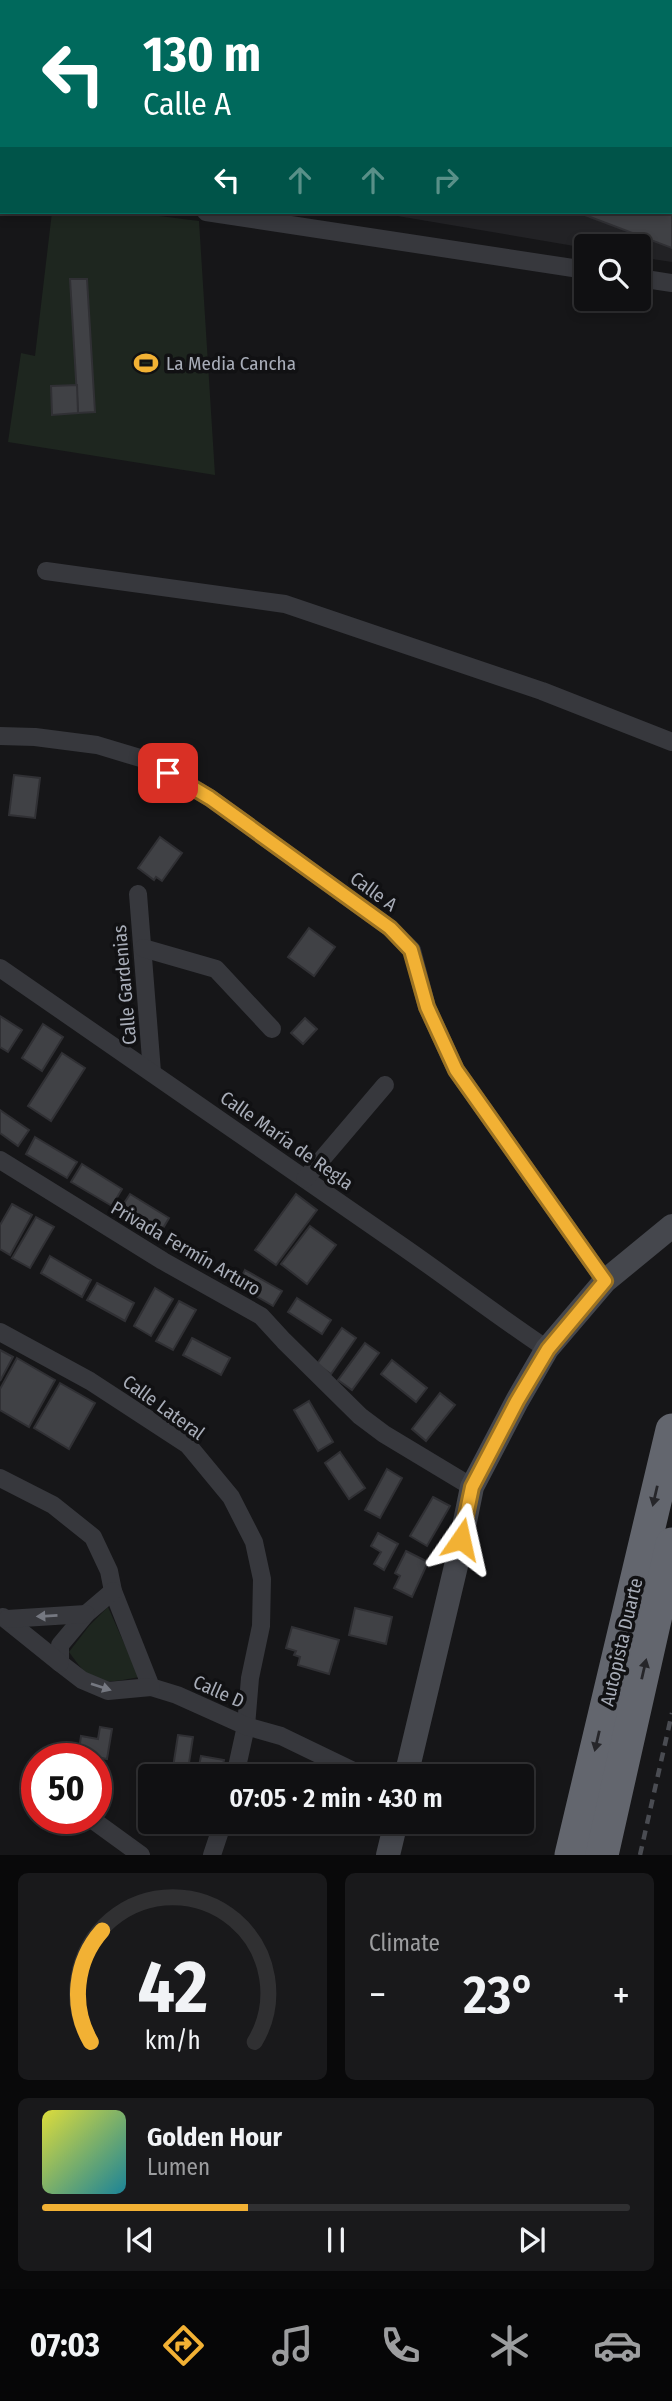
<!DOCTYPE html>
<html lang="en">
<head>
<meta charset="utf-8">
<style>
  :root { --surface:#101012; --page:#19191b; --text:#f1f3f6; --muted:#9c9d9f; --line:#303032; --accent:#f2b134 }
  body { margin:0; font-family:"Fira Sans Condensed",sans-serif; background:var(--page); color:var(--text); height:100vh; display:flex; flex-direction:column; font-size:26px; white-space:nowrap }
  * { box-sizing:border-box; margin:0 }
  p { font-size:23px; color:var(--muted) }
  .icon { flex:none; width:38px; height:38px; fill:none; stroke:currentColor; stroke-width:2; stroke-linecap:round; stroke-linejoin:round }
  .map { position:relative; height:1855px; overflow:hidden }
  .sheet { display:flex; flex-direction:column; gap:18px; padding:18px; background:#09090a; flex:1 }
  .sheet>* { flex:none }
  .banner { position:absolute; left:0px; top:0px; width:672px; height:214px; box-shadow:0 4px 10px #0003,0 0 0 2px var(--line); background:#00695c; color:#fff; overflow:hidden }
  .tools { position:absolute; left:574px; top:234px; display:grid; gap:14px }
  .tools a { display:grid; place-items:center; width:77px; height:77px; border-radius:7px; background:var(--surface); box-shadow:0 4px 10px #0003,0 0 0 2px var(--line); font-size:35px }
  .speed { position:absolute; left:21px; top:1743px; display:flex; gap:14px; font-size:35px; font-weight:700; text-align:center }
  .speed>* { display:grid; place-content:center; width:91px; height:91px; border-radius:50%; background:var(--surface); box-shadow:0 4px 10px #0003,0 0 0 2px var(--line); line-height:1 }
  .speed .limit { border:10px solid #d22; background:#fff; color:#111 }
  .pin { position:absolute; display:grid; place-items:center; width:60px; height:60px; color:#fff; margin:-30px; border-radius:14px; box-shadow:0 4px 10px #0006 }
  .me { position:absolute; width:77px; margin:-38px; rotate:11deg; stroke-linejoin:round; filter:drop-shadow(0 0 5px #0008) }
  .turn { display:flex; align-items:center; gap:24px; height:147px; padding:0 28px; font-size:32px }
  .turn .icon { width:91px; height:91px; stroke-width:2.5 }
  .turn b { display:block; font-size:49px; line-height:60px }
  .lanes { display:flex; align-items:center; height:66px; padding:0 28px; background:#0003; justify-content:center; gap:35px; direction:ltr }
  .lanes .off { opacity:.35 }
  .big { font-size:52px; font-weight:600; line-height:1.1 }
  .sheet .card { flex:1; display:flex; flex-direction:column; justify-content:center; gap:10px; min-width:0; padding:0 24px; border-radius:10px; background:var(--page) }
  .sheet .dial { align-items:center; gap:0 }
  .dial svg { height:182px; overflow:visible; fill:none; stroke:var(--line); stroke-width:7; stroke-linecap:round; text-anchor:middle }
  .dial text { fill:var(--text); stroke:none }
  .song { display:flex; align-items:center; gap:21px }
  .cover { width:84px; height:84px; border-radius:10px; background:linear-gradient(135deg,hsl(60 70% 55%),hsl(190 70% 35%)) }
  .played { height:7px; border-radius:4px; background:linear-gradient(90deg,var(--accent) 35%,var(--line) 35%) }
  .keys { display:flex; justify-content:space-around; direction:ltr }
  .heat { display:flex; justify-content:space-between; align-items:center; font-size:38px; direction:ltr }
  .sheet .tiles { flex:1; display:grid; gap:18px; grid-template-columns:1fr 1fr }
  .card:last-child { grid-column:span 2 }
  .trip { position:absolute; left:138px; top:1764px; width:396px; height:70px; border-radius:7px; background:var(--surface); box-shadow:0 4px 10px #0003,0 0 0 2px var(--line); font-weight:600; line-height:70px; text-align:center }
  .dock { display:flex; height:112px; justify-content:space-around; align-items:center; background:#060607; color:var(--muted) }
  .dock .icon { width:49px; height:49px }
  .dock .on { color:var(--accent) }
  .dock b { font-size:32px; color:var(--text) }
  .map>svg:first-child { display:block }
  .built { fill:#222225 }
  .green { fill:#1e261f }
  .building { fill:#404145; stroke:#303034; stroke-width:2 }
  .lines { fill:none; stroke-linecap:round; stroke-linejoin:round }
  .minor { stroke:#37383d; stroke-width:18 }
  .secondary { stroke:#45474d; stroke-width:24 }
  .motorway { stroke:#63666e; stroke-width:33 }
  .rail { stroke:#4a4c52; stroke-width:4.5; stroke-dasharray:9 7; stroke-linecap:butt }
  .oneway { fill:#26262a }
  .oneway2 { fill:#757881 }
  .route-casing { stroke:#9d7322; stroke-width:18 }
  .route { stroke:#f2b134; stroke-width:12 }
  .labels { text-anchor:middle; stroke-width:7; stroke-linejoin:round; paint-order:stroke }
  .poi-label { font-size:19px; fill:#a8adb8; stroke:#111113; text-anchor:start }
  .street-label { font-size:19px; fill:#a8adb8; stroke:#111113 }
</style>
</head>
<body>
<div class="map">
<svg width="672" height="1855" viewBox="0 0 672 1855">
  <rect width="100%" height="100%" fill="#161618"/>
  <polygon class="built" points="439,0 672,0 672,262 639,257 639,247 586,248 374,212 670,212 670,2 438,2"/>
  <g class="green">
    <polygon points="52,212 128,212 199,221 215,475 8,442 21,353 35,356"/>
    <path d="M108,1607L139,1677C100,1684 94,1687 69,1652L89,1626Z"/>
  </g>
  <g class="building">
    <polygon points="456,0 672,0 672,248 577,212 670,212 670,2 456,2"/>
    <polygon points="70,279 87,279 95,412 78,413"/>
    <polygon points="77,385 78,413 52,415 51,386"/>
    <polygon points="14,775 40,778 35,818 9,815"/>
    <polygon points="160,837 182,853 162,881 156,877 154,880 138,868"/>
    <polygon points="309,928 335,947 314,976 288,957"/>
    <polygon points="0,1016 22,1030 8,1052 0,1047"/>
    <polygon points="305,1018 317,1029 303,1044 291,1033"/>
    <polygon points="43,1024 63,1037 42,1071 22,1058"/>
    <polygon points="62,1053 85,1068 51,1121 28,1106"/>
    <polygon points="0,1110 29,1130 18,1146 0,1133"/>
    <polygon points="35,1137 77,1162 67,1178 26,1154"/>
    <polygon points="82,1164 122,1189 112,1206 71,1182"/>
    <polygon points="130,1194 169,1218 159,1235 119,1211"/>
    <polygon points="296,1194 317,1210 276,1265 255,1250"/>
    <polygon points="12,1204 32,1215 10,1255 0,1249 0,1225"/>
    <polygon points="36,1217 54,1227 30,1268 12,1258"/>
    <polygon points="310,1226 336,1245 307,1284 281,1264"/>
    <polygon points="50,1256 91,1280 82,1297 41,1273"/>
    <polygon points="245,1270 282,1291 273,1306 237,1285"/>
    <polygon points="97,1283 134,1303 125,1321 87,1300"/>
    <polygon points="155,1288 173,1299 151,1336 134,1326"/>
    <polygon points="297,1298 331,1320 322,1334 288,1312"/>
    <polygon points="179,1301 196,1310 173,1350 156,1341"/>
    <polygon points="342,1328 356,1338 331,1374 317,1364"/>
    <polygon points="192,1338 230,1358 221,1375 183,1355"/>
    <polygon points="365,1343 379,1353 352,1390 338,1380"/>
    <polygon points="0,1350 13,1357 0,1381"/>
    <polygon points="17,1358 55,1380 29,1427 0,1410 0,1389"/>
    <polygon points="392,1360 427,1388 416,1402 381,1374"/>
    <polygon points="60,1383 95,1403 69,1449 34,1428"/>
    <polygon points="440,1393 455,1405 426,1441 412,1429"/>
    <polygon points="309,1401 333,1442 318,1451 294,1410"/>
    <polygon points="340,1452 365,1488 349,1499 325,1463"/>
    <polygon points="387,1469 402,1478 380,1518 365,1510"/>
    <polygon points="433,1497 450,1506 427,1546 410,1536"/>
    <polygon points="378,1533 398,1544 384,1570 374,1564 381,1552 371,1546"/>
    <polygon points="406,1551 428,1562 412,1597 394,1588 400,1576 395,1573"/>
    <polygon points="355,1608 392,1617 386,1644 349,1635"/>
    <polygon points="292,1627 339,1640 329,1674 298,1665 300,1657 294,1655 296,1651 286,1648"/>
    <polygon points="100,1727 112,1729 107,1759 86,1755 87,1751 79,1750 81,1736 98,1739"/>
    <polygon points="178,1735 193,1737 187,1776 172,1774"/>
    <polygon points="201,1756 224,1760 220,1776 197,1776"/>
  </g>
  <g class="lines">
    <g class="minor">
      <polyline points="0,170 2,171"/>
      <polyline points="206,212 586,270"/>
      <polyline points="639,278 672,283"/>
      <polyline points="46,571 285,604 542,691 672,742"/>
      <polyline points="0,736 35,737 97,745 147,760 210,798 390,928 412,950 427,1007 456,1070 605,1281"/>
      <polyline points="138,894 152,1072"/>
      <polyline points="143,948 216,969 272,1029"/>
      <path d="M0,968C132,1060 264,1150 396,1242C447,1277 496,1315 547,1349"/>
      <polyline points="0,1160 163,1261 261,1316 284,1341 360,1416 384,1434 472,1487"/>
      <polyline points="305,1179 385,1085"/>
      <polyline points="0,1332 90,1381 188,1445 231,1497 254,1542 262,1579 261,1626 250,1678 246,1726 235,1776"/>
      <polyline points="0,1478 53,1505 93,1537 109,1571 113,1591 151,1687 177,1695 246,1726 281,1736 364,1776"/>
      <polyline points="113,1591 86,1614 60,1645 60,1663 82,1680 108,1691 151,1687"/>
      <polyline points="3,1617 60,1663"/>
      <polyline points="7,1619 86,1614"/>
      <polyline points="90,1818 141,1855"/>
      <polyline points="212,1855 223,1822"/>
    </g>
    <g class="secondary">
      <polyline points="406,1776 456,1566 472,1487 517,1401 547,1349 605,1281 672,1226"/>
      <polyline points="388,1855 396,1822"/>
    </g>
    <g class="motorway">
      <polyline points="571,1855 672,1430"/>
      <polyline points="602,1855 672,1544"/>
    </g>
    <polyline class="rail" points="640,1855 672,1713"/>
  </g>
  <defs><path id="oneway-solid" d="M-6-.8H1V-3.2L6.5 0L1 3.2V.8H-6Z" transform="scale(1.75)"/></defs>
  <g class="oneway">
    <use href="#oneway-solid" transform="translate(655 1496) rotate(103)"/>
    <use href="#oneway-solid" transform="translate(644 1669) rotate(-77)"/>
    <use href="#oneway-solid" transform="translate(597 1741) rotate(103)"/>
  </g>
  <g class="oneway2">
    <use href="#oneway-solid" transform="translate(47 1616) rotate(177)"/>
    <use href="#oneway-solid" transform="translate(101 1687) rotate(18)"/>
  </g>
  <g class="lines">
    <g class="route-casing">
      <polyline id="route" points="168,773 210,798 390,928 411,950 427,1007 456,1070 605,1281 548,1349 517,1401 472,1487 461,1539"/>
    </g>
    <use href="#route" class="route"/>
  </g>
  <defs>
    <g id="stadium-bare" transform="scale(1.89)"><path d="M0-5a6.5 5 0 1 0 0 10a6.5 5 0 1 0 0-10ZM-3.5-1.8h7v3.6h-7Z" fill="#f2b134" stroke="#111113" stroke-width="2.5" paint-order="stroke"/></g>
  </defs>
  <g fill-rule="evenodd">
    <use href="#stadium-bare" x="146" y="363"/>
  </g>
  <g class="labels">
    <g class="poi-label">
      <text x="166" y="370">La Media Cancha</text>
    </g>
    <g class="street-label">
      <text transform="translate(374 891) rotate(36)" y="7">Calle A</text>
      <text transform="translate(124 985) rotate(-95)" y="7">Calle Gardenias</text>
      <text transform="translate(287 1140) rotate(35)" y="7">Calle María de Regla</text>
      <text transform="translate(186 1248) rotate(30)" y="7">Privada Fermín Arturo</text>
      <text transform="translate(164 1407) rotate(36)" y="7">Calle Lateral</text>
      <text transform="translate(621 1642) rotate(-77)" y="7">Autopista Duarte</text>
      <text transform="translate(219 1691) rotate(24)" y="7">Calle D</text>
    </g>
  </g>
</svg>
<div class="tools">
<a><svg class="icon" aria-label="search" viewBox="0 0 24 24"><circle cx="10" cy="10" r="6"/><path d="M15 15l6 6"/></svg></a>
</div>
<div class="speed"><div class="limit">50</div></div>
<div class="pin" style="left:168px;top:773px;background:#d93025"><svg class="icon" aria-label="arrive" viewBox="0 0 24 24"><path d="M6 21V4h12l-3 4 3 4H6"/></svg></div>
<svg class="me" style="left:461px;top:1539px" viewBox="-20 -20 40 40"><path d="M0-17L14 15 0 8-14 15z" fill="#f2b134" stroke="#fff" stroke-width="4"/></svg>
<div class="trip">07:05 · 2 min · 430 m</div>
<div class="banner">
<div class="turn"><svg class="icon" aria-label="left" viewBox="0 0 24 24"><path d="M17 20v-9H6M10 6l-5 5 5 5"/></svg><div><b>130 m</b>Calle A</div></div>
<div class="lanes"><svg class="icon" aria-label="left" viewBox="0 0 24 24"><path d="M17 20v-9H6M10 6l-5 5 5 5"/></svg><svg class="icon off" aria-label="ahead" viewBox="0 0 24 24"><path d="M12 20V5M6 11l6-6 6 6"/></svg><svg class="icon off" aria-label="ahead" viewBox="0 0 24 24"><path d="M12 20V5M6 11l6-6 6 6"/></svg><svg class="icon off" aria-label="right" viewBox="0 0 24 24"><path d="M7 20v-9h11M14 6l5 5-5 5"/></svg></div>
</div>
</div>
<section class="sheet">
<div class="tiles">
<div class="card dial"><svg viewBox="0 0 100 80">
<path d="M14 69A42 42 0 1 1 86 69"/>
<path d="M14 69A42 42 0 0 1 19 20" stroke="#f2b134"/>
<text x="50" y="56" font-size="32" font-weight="700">42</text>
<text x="50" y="72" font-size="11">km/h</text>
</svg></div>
<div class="card"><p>Climate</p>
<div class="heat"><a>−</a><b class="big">23°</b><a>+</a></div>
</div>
<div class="card">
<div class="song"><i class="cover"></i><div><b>Golden Hour</b><p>Lumen</p></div></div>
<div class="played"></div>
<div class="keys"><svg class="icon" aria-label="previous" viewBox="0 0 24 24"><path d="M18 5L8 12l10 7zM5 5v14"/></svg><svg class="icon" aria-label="pause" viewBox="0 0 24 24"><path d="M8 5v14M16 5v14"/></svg><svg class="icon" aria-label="next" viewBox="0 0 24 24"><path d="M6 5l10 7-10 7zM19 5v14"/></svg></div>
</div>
</div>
</section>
<nav class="dock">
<b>07:03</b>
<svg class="icon on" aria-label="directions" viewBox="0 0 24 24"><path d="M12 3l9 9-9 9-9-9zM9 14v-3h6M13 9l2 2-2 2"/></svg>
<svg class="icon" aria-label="music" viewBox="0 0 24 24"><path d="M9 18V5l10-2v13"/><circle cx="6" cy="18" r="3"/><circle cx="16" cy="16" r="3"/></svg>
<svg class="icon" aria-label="phone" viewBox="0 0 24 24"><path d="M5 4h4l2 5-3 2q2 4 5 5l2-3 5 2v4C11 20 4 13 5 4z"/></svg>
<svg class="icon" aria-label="climate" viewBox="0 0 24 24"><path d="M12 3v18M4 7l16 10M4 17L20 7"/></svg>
<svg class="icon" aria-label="car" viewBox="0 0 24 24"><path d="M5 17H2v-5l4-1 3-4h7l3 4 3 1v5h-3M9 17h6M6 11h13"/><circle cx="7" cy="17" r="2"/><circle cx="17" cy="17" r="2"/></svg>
</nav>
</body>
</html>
